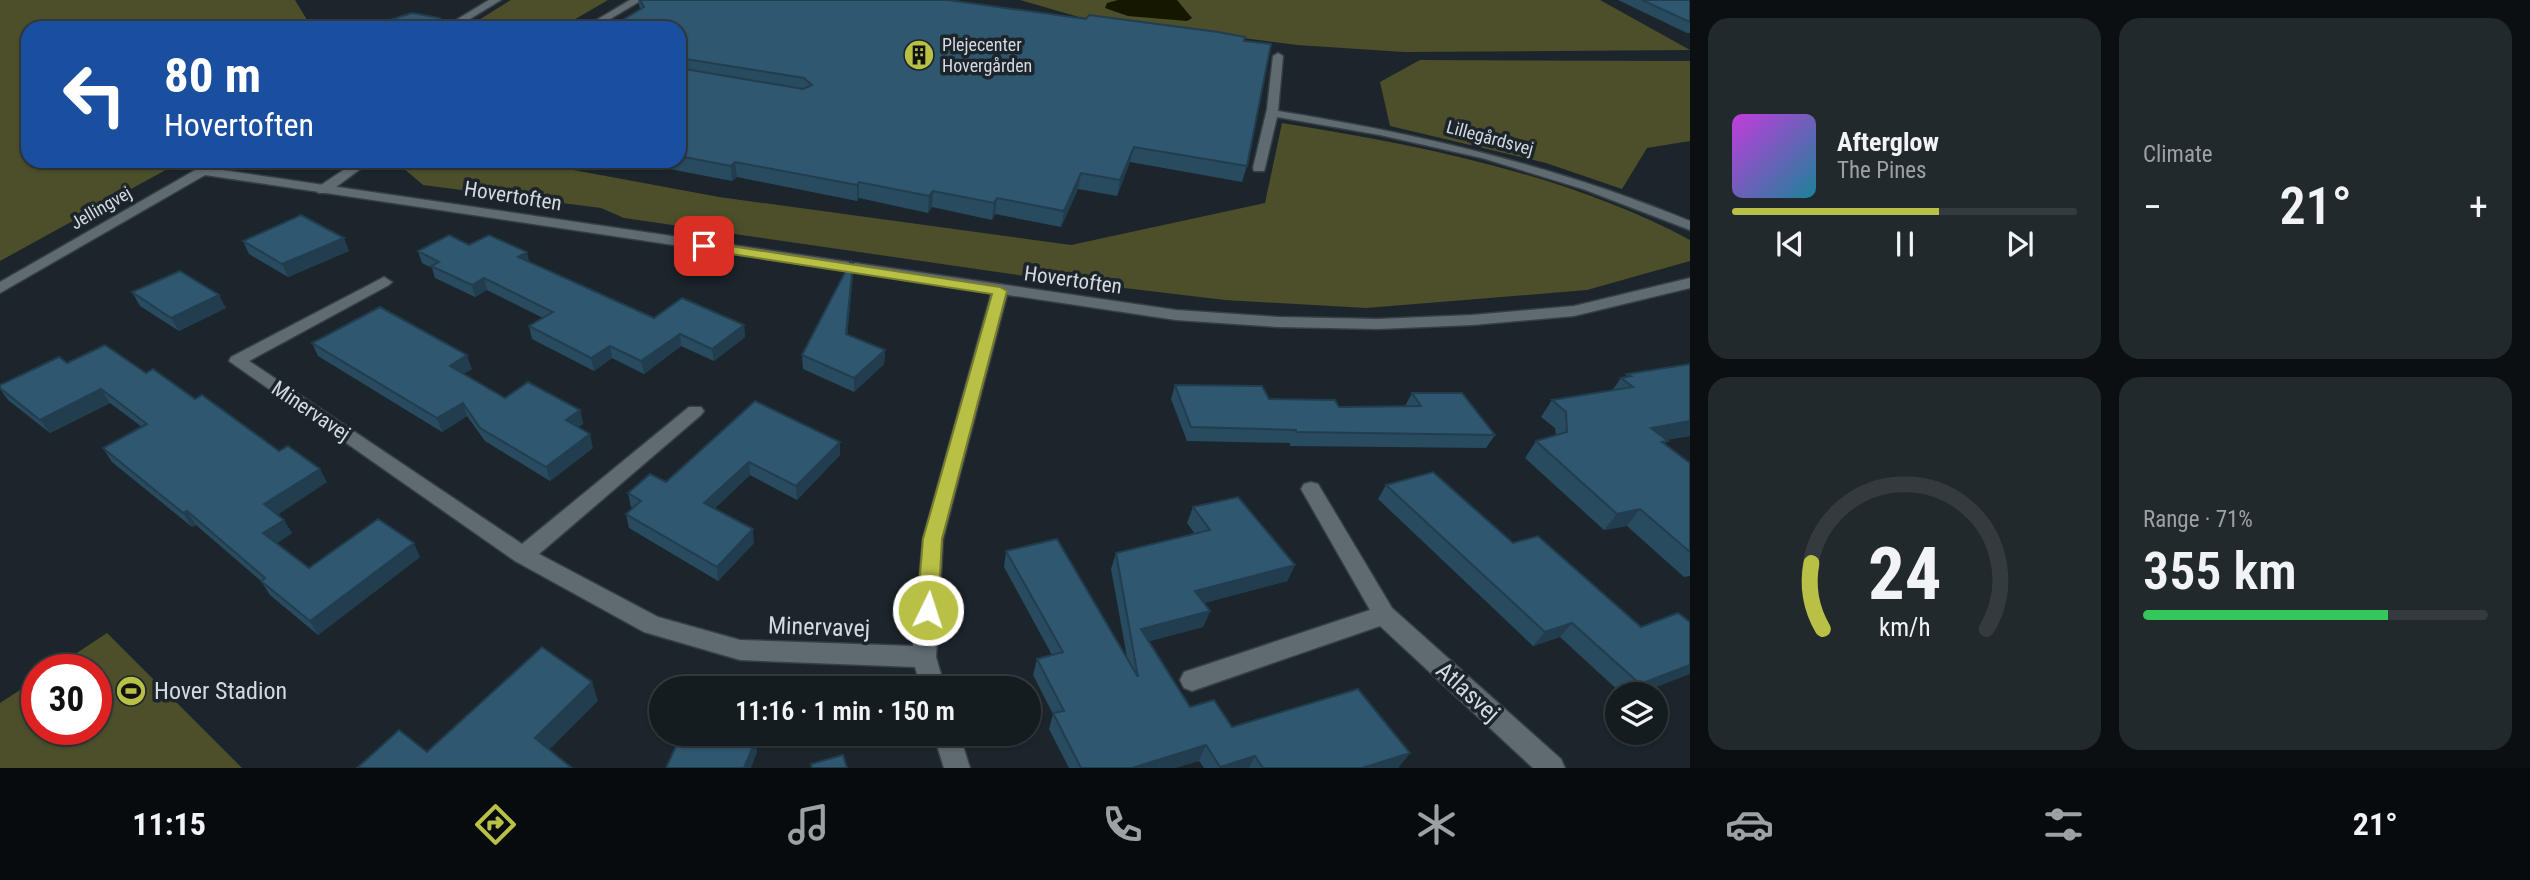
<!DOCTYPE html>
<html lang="en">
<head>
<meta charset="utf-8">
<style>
  :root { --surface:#151c20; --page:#22292d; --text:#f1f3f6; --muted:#9da1a5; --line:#343a3e; --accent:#b9c046 }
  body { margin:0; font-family:"Roboto Condensed",sans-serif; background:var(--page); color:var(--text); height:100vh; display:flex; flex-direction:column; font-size:26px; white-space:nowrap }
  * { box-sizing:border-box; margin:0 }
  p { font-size:23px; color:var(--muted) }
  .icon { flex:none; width:38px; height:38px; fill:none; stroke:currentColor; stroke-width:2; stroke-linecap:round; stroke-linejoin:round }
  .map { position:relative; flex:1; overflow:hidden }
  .drawer { display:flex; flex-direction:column; gap:18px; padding:18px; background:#0c0f12; width:840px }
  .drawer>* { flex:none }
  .top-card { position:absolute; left:21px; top:21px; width:665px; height:147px; border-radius:21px; box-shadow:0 2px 5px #0004,0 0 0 2px var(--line); background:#1a4fa0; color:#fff; overflow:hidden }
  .tools { position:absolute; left:1605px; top:682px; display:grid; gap:14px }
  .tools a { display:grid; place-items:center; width:63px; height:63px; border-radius:50%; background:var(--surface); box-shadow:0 2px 5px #0004,0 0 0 2px var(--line); font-size:35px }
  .speed { position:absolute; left:21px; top:654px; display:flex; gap:14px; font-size:35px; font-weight:700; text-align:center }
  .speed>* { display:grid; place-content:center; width:91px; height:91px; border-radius:50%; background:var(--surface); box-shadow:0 2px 5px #0004,0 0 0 2px var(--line); line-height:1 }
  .speed .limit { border:10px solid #d22; background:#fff; color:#111 }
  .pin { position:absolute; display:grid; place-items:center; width:60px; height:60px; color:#fff; margin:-30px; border-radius:14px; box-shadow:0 4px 10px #0006 }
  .me { position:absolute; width:77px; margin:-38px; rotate:4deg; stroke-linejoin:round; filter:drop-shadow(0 0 5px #0008) }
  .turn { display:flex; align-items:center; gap:24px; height:147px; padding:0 28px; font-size:32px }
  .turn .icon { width:91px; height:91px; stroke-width:2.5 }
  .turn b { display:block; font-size:49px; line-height:60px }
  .big { font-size:52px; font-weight:600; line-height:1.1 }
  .drawer .card { flex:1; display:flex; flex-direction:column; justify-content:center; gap:10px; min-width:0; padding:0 24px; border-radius:21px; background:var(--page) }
  .drawer .dial { align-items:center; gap:0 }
  .dial svg { height:182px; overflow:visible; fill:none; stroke:var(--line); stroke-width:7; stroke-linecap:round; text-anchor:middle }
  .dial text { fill:var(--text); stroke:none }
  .song { display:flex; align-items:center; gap:21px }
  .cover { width:84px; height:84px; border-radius:10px; background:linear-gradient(135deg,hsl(290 70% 55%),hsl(190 70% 35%)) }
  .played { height:7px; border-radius:4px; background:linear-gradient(90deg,var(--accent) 60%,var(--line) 60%) }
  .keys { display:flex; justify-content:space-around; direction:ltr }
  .heat { display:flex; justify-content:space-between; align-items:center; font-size:38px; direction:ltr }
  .charge { height:10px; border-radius:5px; background:linear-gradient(90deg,#34c759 71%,var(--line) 0) }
  .drawer .tiles { flex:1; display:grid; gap:18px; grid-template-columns:repeat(2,1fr) }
  .trip { position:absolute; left:649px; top:676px; width:392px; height:70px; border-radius:35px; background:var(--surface); box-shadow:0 2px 5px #0004,0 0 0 2px var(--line); font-weight:600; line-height:70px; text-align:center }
  .menu { display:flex; height:112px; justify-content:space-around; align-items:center; background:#080b0d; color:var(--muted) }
  .menu .icon { width:49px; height:49px }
  .menu .selected { color:var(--accent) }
  .menu b { font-size:32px; color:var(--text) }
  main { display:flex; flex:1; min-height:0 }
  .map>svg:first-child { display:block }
  .green { fill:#4c4f2a }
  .water { fill:#161700 }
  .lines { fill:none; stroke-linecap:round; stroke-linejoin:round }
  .street-casing { stroke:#373f45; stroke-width:3 }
  .secondary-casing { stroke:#373f45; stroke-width:3 }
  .street { fill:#5f6a71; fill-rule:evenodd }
  .secondary { fill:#5f6a71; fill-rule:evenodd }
  .wall { fill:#284b5f }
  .shaded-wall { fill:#213d4e }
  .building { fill:#2f576f; stroke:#213d4e; stroke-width:2 }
  .route { fill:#b9c046; stroke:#787d2e; stroke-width:2 }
  .labels { text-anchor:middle; stroke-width:7; stroke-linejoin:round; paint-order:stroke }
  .far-poi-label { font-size:18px; fill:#d4dbdf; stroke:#1c252b; text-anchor:start }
  .far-street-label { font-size:18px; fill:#d4dbdf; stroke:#1c252b }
  .street-label { font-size:21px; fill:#d4dbdf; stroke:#1c252b }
  .near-street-label { font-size:24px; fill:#d4dbdf; stroke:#1c252b }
  .near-poi-label { font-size:24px; fill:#d4dbdf; stroke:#1c252b; text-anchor:start }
</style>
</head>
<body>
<main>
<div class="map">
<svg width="1690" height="768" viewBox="0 0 1690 768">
  <rect width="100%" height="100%" fill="#1c252b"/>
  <g class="green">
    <polygon points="0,0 295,0 312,28 28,28 28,161 182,161 0,261"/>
    <polygon points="511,0 608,0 560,28 466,28"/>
    <polygon points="1020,0 1600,0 1690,50 1404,52 1297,45 1079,17"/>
    <polygon points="1420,60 1690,61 1690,141 1647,148 1622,189 1546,163 1390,126 1380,82"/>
    <path d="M1282,123C1419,145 1567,174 1690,240V261L1587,290L1366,308L1225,300L1032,277L624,218L601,208L423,185L395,161H525L719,197L1071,245L1265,203Z"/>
    <polygon points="107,633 242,768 0,768 0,703 37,679 37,730 96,730 96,670 51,670"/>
  </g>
  <polygon class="water" points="1118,0 1177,0 1192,18 1187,21 1128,16 1105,8 1107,3"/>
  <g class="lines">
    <g class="street-casing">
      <g id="street">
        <polygon points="630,0 642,0 595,28 583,28"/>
        <path d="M1278,53L1283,56L1278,111C1420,134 1557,166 1690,221V230L1583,189L1482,158L1380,135L1277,117L1265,168L1264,171H1254L1253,168L1267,109L1273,56Z"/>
        <polygon points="357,161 371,161 328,193 318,193 318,187"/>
        <polygon points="384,277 392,282 389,285 249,361 522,544 689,407 701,407 704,411 701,415 539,554 658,617 740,640 913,646 923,539 992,291 995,288 1005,288 1008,291 943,539 936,657 945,688 921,688 915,667 740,660 644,632 515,561 229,361 231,357"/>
        <polygon points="1311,482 1318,484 1392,608 1561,759 1565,768 1533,768 1380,626 1192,691 1184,688 1180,680 1184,672 1370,610 1301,489 1304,484"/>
        <polygon points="933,733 959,733 970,768 944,768"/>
      </g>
    </g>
    <g class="secondary-casing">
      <g id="secondary">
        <polygon points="489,0 501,0 455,28 443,28"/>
        <polygon points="211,161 226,161 215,169 1176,310 1279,317 1378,319 1472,315 1574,306 1690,278 1690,288 1574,316 1472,325 1378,329 1279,327 1176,320 205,175 0,293 0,282"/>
      </g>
    </g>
    <use href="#street" class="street"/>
    <use href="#secondary" class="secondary"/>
  </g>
  <g class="wall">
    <polygon points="638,0 953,0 1244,41 1247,166 1242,182 1130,162 1117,196 1078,189 1061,227 995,214 992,220 932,207 928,213 859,198 857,201 737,177 732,181 654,166 649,170 604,161 679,161 679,28 640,9"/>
    <polygon points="1618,0 1690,0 1690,33 1687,33"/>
    <polygon points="243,241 349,251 288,277 249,254"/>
    <polygon points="469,245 530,263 654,318 744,325 745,337 714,361 681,346 644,374 612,358 594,371 532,339 529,326 543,318 487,290 475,297 435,278 432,268 422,263 418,251"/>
    <polygon points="853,262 853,274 847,335 885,350 884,364 854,392 803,369 802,355"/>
    <polygon points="132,292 226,308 179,331 140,306"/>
    <polygon points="312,343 472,369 463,374 505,398 580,410 583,424 578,427 593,448 550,481 485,441 467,416 442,432 318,356"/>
    <polygon points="67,363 146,373 195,399 327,482 277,515 292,533 277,543 309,568 420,557 318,635 270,595 261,581 196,525 192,527 112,462 103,448 142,427 110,403 50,433 8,400 0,389 0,385"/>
    <polygon points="1690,364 1690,436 1666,440 1665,444 1690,463 1690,576 1684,577 1627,526 1604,530 1525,458 1536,441 1556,436 1555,428 1541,417 1552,400 1612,391 1621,378 1624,378 1627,374"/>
    <polygon points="1175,385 1269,399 1339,407 1405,406 1412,393 1495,435 1486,448 1290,446 1290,443 1187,441 1171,399"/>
    <polygon points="755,401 840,455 797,500 750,475 715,508 754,543 718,581 629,528 626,514 633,508 631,507 628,493 666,482"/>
    <polygon points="1386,485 1513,543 1641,627 1678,613 1636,695 1623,695 1560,637 1533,646 1378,499"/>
    <polygon points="1193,507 1295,565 1287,581 1204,603 1210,611 1203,627 1149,641 1190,707 1232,727 1410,753 1398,768 1204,768 1199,761 1175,768 1069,768 1049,729 1053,714 1033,675 1037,659 1052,655 1004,567 1006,551 1127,657 1111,569 1116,553 1195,534 1187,523"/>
  </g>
  <g class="shaded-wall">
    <polygon points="1134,147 1130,162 1117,196 1120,180"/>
    <polygon points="647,161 653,161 654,166 649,170"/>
    <polygon points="735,162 737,177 732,181 731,166"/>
    <polygon points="1081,173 1078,189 1061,227 1064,211"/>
    <polygon points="859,182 859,198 857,201 857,185"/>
    <polygon points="933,191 932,207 928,213 929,196"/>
    <polygon points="997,198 995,214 992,220 994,203"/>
    <polygon points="344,238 349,251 288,277 282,264"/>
    <polygon points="527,252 530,264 518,257"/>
    <polygon points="853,262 853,274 846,348 846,334"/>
    <polygon points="484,278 487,290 475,297 472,285"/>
    <polygon points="219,295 226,308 179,331 171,318"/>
    <polygon points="744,325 745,337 714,361 712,349"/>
    <polygon points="680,334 681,346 644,374 641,361"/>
    <polygon points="610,346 612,358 594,371 591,358"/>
    <polygon points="885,350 884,364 854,392 854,378"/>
    <polygon points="467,355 472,369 455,379 450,366"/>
    <polygon points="101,389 110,403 50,433 40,420"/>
    <polygon points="463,403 467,416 442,432 437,418"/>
    <polygon points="580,410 583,424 569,434 566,420"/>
    <polygon points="1690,421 1690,436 1639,444 1651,428"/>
    <polygon points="590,434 593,448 550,481 546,467"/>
    <polygon points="840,442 840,455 797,500 796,486"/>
    <polygon points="749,462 750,475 706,517 704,503"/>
    <polygon points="320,469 327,482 272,518 264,504"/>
    <polygon points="1640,509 1627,526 1604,530 1617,514"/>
    <polygon points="187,511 196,525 192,527 183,513"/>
    <polygon points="284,520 292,533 272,547 263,533"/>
    <polygon points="753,529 754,543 718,581 717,567"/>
    <polygon points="414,543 420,557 318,635 310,621"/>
    <polygon points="1295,565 1287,581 1189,607 1195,591"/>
    <polygon points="1210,611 1203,627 1136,645 1141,629"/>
    <polygon points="1572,623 1560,637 1533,646 1545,632"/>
    <polygon points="1690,665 1690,674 1636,695 1630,695 1640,684"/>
    <polygon points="592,682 598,701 543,756 535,738"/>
    <polygon points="756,739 757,752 751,768 744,768"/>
    <polygon points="1206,745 1199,761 1175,768 1132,768"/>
    <polygon points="1410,753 1398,768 1362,768"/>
    <polygon points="1255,756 1249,768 1220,768 1220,767"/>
  </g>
  <g class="building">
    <polygon points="640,0 948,0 1086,19 1089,15 1218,32 1245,37 1244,41 1271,44 1247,166 1134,147 1120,180 1081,173 1064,211 997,198 994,203 933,191 929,196 859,182 857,185 735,162 731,166 679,156 679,68 803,89 812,85 804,78 679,58 679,28 609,28 644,7"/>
    <polygon points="1642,0 1690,0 1690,22"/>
    <polygon points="412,13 440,18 441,23 457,21 499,28 364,28"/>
    <polygon points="301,215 344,238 282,264 243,241"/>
    <polygon points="449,235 469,245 489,235 527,252 518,257 654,318 682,298 744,325 712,349 680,334 641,361 610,346 591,358 529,326 553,312 484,278 472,285 431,266 439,262 418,251"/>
    <polygon points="851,261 853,262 846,334 885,350 854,378 802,355"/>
    <polygon points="180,271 219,295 171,318 132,292"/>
    <polygon points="380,307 467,355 450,366 505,398 528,382 580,410 566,420 590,434 546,467 480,428 463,403 437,418 312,343"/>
    <polygon points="105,345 146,373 153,369 195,399 202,395 279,451 288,446 320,469 264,504 284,520 263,533 309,568 378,519 414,543 310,621 261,581 265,578 187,511 183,513 103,448 147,424 101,389 40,420 0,388 0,385 59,357 67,363"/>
    <polygon points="1690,364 1690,421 1651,428 1668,441 1662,442 1690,463 1690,552 1640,509 1617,514 1536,441 1567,432 1566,412 1552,400 1633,387 1621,378 1631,376 1627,374"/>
    <polygon points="1175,385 1262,386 1269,399 1335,400 1339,407 1421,406 1412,393 1462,393 1495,435 1296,432 1296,430 1191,427"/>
    <polygon points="755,401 840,442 796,486 749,462 704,503 753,529 717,567 626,514 641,501 628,493 650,474 666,482"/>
    <polygon points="1433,472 1513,543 1538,536 1641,627 1678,613 1690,622 1690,665 1640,684 1572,623 1545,632 1386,485"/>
    <polygon points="1238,497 1295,565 1195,591 1210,611 1141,629 1190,707 1214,700 1232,727 1358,689 1410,753 1362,768 1263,768 1255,756 1220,767 1206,745 1132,768 1081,768 1053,713 1064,711 1037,659 1063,652 1006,551 1057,539 1138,677 1116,553 1210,530 1193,507"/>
    <polygon points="542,647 592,682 535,738 572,768 357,768 399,730 427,752"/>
    <polygon points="682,733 738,733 756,739 744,768 666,768"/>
    <polygon points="843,755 847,768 812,768 811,764"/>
  </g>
  <polygon class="route" points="704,242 1000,287 1007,291 942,539 938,610 935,616 928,618 920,616 917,610 923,539 992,294 699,249 697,246"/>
  <defs>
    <g id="building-disc" transform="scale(1.575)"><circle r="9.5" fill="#b9c046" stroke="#1c252b"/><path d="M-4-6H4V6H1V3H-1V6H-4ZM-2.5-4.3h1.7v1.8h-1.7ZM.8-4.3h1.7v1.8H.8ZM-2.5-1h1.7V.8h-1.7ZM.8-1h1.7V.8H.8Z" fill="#111"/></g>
    <g id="stadium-disc" transform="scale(1.575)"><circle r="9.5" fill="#b9c046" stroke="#1c252b"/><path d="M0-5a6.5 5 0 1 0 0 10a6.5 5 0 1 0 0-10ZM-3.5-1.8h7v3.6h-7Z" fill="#111"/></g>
  </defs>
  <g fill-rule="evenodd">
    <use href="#building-disc" x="919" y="55"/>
    <use href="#stadium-disc" x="131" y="691"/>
  </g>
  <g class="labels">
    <g class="far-poi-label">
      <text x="942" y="51">Plejecenter<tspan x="942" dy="21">Hovergården</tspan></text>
    </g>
    <g class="far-street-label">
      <text transform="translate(1490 138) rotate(15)" y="6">Lillegårdsvej</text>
      <text transform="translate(101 208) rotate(-30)" y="6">Jellingvej</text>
    </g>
    <g class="street-label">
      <text transform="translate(513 196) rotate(9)" y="7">Hovertoften</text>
      <text transform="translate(1073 280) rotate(8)" y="7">Hovertoften</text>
      <text transform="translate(311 411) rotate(34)" y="7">Minervavej</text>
    </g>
    <g class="near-street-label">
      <text transform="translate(819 627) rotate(2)" y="8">Minervavej</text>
      <text transform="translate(1468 692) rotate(42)" y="8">Atlasvej</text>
    </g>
    <g class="near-poi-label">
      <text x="154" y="699">Hover Stadion</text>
    </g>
  </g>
</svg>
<div class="tools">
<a><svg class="icon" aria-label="layers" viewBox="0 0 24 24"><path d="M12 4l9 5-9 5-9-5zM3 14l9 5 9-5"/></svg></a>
</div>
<div class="speed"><div class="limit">30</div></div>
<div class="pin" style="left:704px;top:246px;background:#d93025"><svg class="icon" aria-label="arrive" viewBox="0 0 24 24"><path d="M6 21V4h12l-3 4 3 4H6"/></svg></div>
<svg class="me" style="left:928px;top:610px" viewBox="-20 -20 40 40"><circle r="17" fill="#b9c046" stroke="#fff" stroke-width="3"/><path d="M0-11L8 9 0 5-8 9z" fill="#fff"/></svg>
<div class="trip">11:16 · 1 min · 150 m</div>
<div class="top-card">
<div class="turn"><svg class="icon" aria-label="left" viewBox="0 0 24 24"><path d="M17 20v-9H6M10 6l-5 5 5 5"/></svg><div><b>80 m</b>Hovertoften</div></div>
</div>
</div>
<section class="drawer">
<div class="tiles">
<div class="card">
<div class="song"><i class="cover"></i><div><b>Afterglow</b><p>The Pines</p></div></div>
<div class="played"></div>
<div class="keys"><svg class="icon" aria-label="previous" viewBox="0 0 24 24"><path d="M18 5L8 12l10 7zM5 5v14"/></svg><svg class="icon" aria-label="pause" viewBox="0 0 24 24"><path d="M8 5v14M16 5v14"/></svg><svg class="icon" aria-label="next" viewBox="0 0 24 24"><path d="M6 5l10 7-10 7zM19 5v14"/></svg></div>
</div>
<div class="card"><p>Climate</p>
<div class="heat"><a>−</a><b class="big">21°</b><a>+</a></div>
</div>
<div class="card dial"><svg viewBox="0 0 100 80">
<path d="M14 69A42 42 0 1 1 86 69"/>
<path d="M14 69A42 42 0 0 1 9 40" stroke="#b9c046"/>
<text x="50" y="56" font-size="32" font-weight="700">24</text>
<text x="50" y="72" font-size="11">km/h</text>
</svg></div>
<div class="card"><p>Range · 71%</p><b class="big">355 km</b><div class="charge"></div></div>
</div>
</section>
</main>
<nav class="menu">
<b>11:15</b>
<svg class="icon selected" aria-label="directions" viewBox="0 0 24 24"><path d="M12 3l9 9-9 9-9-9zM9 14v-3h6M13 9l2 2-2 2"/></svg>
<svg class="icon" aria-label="music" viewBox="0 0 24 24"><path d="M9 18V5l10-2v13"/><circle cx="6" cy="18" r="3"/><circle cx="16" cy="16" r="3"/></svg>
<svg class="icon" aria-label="phone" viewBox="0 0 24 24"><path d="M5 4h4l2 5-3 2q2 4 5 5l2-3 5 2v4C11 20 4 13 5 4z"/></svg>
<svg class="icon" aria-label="climate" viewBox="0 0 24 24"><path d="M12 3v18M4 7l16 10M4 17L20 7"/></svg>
<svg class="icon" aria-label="car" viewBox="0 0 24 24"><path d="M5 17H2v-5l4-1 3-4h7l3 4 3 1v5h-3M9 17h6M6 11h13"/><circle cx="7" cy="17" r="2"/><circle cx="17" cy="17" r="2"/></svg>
<svg class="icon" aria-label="filters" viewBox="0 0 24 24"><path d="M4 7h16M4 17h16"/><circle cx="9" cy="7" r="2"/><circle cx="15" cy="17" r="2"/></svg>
<b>21°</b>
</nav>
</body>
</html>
